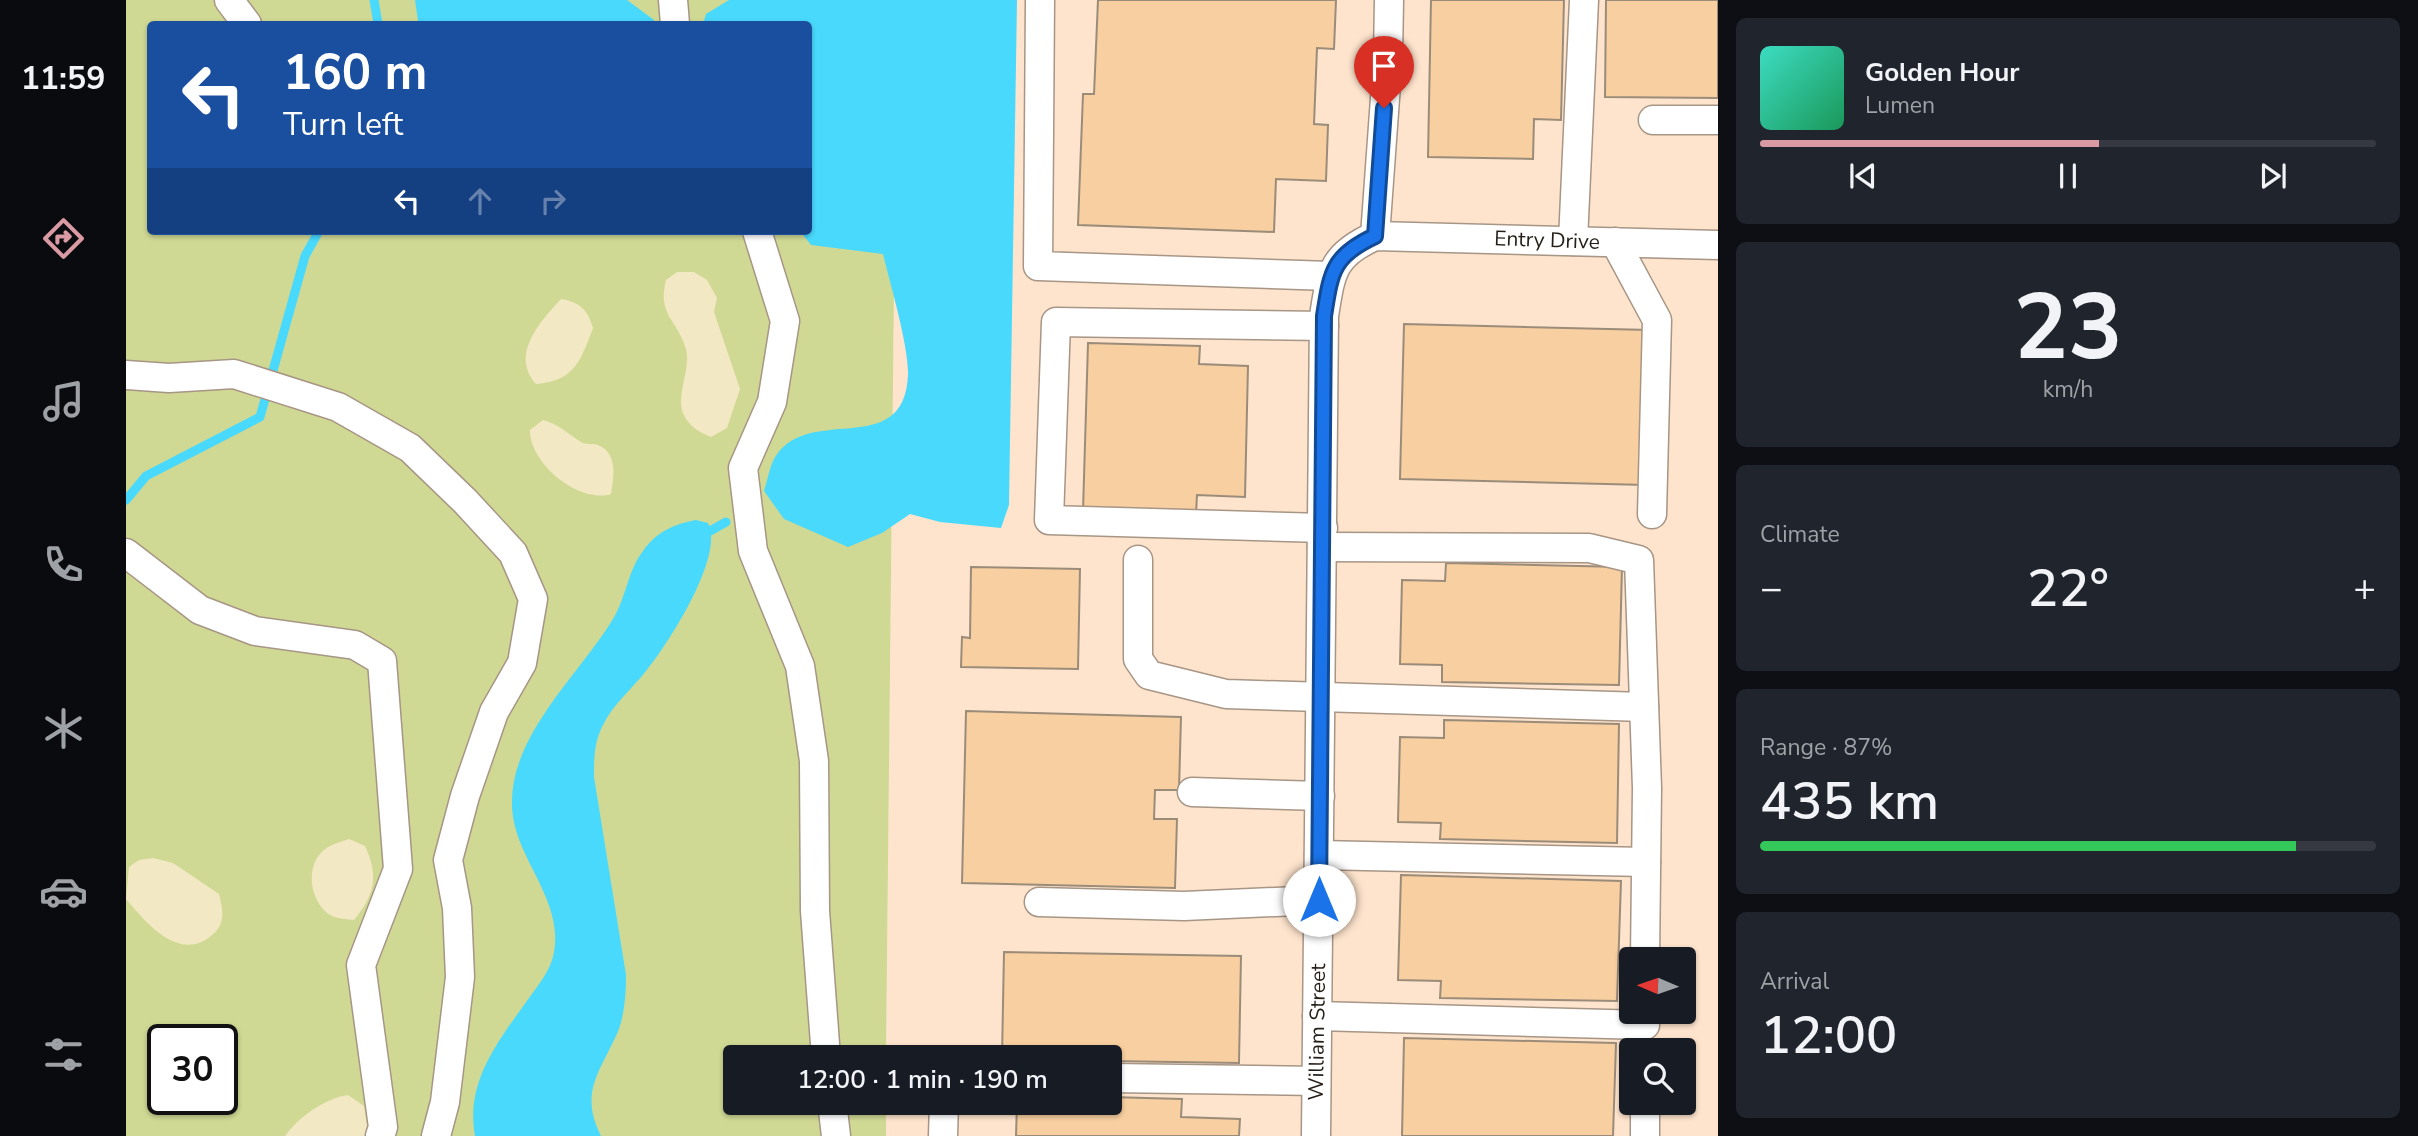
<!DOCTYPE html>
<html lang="en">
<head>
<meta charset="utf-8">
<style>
  :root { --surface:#171b24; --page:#20242c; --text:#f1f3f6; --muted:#9ea1a6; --line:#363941; --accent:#da9aa4 }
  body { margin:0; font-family:"Nunito Sans",sans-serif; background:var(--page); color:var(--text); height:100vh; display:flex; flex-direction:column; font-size:26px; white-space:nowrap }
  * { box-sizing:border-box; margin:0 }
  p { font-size:23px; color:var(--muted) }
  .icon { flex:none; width:38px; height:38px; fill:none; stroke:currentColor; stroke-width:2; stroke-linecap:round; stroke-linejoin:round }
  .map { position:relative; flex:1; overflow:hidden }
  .panel { display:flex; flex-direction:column; gap:18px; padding:18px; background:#0d0f14; width:700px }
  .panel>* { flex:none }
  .top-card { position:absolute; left:21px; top:21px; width:665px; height:214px; border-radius:7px; box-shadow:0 2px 5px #0004; background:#1a4fa0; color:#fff; overflow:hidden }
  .needle { width:46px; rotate:272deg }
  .fabs { position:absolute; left:1493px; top:947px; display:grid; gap:14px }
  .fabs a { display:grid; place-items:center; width:77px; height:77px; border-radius:7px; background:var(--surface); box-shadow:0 2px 5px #0004; font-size:35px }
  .speed { position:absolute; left:21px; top:1024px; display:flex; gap:14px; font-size:35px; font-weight:700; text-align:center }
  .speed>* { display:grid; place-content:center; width:91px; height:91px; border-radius:50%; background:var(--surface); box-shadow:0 2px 5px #0004; line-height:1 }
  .speed .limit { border:4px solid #111; border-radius:10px; background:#fff; color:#111 }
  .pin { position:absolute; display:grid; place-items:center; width:60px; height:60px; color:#fff; margin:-72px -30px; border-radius:50% 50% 50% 0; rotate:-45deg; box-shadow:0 0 7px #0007 }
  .pin .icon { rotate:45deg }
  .me { position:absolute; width:77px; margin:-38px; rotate:0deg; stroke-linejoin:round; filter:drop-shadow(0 0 5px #0008) }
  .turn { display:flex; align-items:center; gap:24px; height:147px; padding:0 21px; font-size:32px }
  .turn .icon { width:91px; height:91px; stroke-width:2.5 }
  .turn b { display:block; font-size:49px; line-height:60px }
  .lanes { display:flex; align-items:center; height:66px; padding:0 21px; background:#0003; justify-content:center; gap:35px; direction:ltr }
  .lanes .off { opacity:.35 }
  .big { font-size:52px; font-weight:600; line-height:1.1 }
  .panel .card { flex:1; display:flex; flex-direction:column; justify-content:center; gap:10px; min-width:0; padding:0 24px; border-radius:10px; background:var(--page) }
  .panel .dial { align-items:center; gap:0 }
  .dial b { font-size:91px; line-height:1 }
  .song { display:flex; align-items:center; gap:21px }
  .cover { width:84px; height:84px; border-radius:10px; background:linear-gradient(135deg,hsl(170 70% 55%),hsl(150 70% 35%)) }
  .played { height:7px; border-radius:4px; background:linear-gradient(90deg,var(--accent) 55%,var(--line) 55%) }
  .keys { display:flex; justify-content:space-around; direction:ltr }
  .heat { display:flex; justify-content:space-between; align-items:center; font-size:38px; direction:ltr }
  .charge { height:10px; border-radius:5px; background:linear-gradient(90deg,#34c759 87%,var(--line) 0) }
  .trip { position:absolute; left:597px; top:1045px; width:399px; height:70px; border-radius:7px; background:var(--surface); box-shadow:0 2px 5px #0004; font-weight:600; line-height:70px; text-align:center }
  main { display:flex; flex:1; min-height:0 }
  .menu { display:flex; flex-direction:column; width:126px; justify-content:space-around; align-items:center; background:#090b0e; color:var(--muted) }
  .menu .icon { width:49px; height:49px }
  .menu .active { color:var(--accent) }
  .menu b { font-size:32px; color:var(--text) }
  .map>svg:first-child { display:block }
  .built { fill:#fee4cd; fill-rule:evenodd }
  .green { fill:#d0d994; fill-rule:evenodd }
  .sand { fill:#f2e8c3 }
  .water { fill:#49d9fc }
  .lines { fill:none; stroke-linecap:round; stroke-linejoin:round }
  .stream { stroke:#49d9fc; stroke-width:9 }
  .building { fill:#f8cfa0; stroke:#9b8c7a; stroke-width:2 }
  .minor-casing { stroke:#a79585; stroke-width:31 }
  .minor { stroke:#fff; stroke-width:28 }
  .route-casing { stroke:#114b97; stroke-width:18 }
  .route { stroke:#1a73e8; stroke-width:12 }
  .labels { text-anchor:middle; stroke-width:7; stroke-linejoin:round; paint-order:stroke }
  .street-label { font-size:21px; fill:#261f18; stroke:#fff }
</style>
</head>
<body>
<main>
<nav class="menu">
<b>11:59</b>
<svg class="icon active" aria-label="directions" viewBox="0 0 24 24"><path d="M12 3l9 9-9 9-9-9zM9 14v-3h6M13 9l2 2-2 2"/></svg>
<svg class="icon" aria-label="music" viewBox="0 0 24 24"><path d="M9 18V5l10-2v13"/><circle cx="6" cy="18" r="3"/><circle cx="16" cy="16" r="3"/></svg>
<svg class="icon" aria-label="phone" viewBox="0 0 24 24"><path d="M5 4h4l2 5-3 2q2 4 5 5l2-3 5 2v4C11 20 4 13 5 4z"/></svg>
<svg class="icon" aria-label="climate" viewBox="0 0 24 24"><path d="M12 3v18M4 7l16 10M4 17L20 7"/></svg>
<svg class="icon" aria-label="car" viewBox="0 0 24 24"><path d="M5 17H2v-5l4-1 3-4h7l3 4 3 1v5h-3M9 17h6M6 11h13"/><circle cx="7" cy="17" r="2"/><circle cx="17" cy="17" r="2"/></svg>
<svg class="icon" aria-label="filters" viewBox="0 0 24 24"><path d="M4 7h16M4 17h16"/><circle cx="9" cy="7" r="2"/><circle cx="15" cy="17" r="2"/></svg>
</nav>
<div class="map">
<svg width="1592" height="1136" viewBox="0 0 1592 1136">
  <rect width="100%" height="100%" fill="#ffefe1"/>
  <path class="built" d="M771,0H1592V1136H760V1103L984,1102V1057H760ZM1505,959H1558V1012H1505ZM1505,1050H1558V1102H1505Z"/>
  <path class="green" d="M0,0H771L760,1057H609V1102L760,1103V1136H0ZM24,24H682V231H24ZM37,1040H96V1099H37Z"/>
  <g class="sand">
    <path d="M551,272H568L581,280L591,298L588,312L614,389L601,428L585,437C573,432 562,426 557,413C550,394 565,370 560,349C551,319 531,315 540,280Z"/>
    <path d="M435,299C454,302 462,310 467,328C455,360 449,381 410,384C384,354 414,322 435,299Z"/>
    <path d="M417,420C434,425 441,433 455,442C460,445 467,443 472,445C492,453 488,477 485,494C453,504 403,463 404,430Z"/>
    <path d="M223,839L239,846C253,876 249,895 228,920C221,919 212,919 206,916C187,906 180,876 191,858C198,846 211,843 223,839Z"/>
    <path d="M27,858L47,863L93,894C97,910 100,924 86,935C54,963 21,924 0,899L3,867L13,860Z"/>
    <path d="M222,1095L238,1106L241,1126L239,1136H159C172,1117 200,1098 222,1095Z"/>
  </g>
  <g class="water">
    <polygon points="289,0 501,0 528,20 525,24 300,24 292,21"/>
    <path d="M603,0H891L883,505L875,528L814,522L784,514L756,533L722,547L658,519L638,491C641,482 643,470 647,461C678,400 778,463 782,375C783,347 764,283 757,254L685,245L674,231H682V24H577L580,14Z"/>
    <path d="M570,520L582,523C599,556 542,644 520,671C506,689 487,704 477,725C468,742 468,759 468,777L500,975C500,993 499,1011 493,1029C476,1070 452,1091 475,1136H349C339,1081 373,1040 403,998C413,984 425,970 428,952C437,902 394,863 387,817C376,742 452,677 487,619C500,598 502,570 517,551C530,532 548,524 570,520Z"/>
  </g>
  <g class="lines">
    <g class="stream">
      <polyline points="248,0 252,24"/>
      <polyline points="0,500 20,476 134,417 179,256 193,231"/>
      <polyline points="577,535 600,522"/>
    </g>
  </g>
  <g class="building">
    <polygon points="972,0 1210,0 1208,49 1191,48 1188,124 1202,125 1200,181 1150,179 1148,232 952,225 957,94 968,94"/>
    <polygon points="1305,0 1438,0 1435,120 1408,119 1407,159 1302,157"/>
    <polygon points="1480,0 1592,0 1592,98 1479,97"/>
    <polygon points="1278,324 1524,330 1520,485 1274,479"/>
    <polygon points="962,343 1074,346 1073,364 1122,366 1119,497 1071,495 1070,514 957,511"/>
    <polygon points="1320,563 1496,567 1493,685 1316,682 1316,665 1274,664 1276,580 1319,581"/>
    <polygon points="845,567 954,569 952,669 835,667 836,637 844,638"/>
    <polygon points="840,711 1055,717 1053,790 1029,790 1028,819 1051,819 1049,888 836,883"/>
    <polygon points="1318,720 1493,724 1491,843 1314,839 1315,823 1272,822 1274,737 1318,738"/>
    <polygon points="1275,875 1495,881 1491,1001 1314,998 1315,981 1272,980"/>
    <polygon points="878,952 1115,956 1113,1063 984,1061 984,1057 876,1057"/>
    <polygon points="1278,1038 1490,1043 1487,1136 1276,1136"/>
    <polygon points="984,1097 1056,1099 1055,1117 1114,1119 1113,1136 890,1136 891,1102 984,1102"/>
  </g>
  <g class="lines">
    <g class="minor-casing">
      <g id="minor">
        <polyline points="103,0 121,24"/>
        <polyline points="547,0 549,24"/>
        <polyline points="914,0 912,266 1204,276"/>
        <polyline points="1527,120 1592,120"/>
        <polyline points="631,231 659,321 646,402 617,468 627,551 674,666 688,761 689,911 700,1057"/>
        <polyline points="1249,236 1262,57 1263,0"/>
        <polyline points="1447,241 1458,0"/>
        <polyline points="1489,242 1531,320 1526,514"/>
        <polyline points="0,375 43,378 108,374 212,407 284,448 339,501 387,553 407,599 396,663 368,712 339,796 322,860 331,908 334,977 319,1102 310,1136"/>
        <polyline points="1197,528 923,520 930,322 1198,326"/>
        <polyline points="1196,547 1463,548 1513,560 1521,788 1519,959"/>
        <polyline points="0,553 74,610 129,631 229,645 256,661 272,869 235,965 257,1127 254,1136"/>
        <polyline points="1012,560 1012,659 1023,675 1100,694 1518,707"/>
        <polyline points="1066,792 1194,796"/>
        <polyline points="1193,855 1520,862"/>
        <polyline points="913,902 1058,906 1193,900"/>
        <polyline points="1191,1016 1519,1025"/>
        <polyline points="984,1078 1190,1081"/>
        <polyline points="706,1102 710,1136"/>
        <polyline points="817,1136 818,1102"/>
        <path d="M1190,1136L1198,316C1205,272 1206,255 1249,236L1592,245"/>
        <polyline points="1519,1136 1519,1102"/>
      </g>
    </g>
    <use href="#minor" class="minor"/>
  </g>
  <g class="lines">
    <g class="route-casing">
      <path id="route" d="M1193,900L1198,316C1205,272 1206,256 1249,236L1258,108"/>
    </g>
    <use href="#route" class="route"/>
  </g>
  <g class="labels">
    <g class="street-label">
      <text transform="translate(1421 240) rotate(2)" y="7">Entry Drive</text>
      <text transform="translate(1191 1032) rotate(-89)" y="7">William Street</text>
    </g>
  </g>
</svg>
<div class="fabs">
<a><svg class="needle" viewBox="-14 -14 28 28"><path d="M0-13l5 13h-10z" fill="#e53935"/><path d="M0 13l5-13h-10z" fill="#9ea1a6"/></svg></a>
<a><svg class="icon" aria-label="search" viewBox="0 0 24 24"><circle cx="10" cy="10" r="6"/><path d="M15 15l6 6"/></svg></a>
</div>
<div class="speed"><div class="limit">30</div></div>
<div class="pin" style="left:1258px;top:108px;background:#d93025"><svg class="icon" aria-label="arrive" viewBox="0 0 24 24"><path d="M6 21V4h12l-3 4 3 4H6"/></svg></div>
<svg class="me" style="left:1193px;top:900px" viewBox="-20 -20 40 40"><circle r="19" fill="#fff"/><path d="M0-13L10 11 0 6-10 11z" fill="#1a73e8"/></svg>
<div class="trip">12:00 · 1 min · 190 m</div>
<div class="top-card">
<div class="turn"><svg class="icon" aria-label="left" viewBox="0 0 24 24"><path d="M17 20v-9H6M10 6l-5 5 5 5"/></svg><div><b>160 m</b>Turn left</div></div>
<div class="lanes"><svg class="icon" aria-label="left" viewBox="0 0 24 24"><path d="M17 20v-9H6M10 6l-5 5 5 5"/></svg><svg class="icon off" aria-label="ahead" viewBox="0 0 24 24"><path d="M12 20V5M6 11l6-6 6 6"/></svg><svg class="icon off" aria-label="right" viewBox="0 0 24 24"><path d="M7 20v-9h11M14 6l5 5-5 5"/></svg></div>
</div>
</div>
<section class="panel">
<div class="card">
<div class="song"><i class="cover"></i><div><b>Golden Hour</b><p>Lumen</p></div></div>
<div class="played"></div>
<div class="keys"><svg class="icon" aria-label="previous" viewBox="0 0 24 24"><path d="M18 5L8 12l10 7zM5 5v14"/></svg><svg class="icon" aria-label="pause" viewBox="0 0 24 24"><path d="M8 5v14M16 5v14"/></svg><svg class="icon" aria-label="next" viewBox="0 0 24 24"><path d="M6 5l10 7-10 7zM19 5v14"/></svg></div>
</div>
<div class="card dial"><b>23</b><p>km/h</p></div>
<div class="card"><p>Climate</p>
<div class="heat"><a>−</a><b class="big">22°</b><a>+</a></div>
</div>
<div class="card"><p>Range · 87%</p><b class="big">435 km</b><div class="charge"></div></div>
<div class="card"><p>Arrival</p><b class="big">12:00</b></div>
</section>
</main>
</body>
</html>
